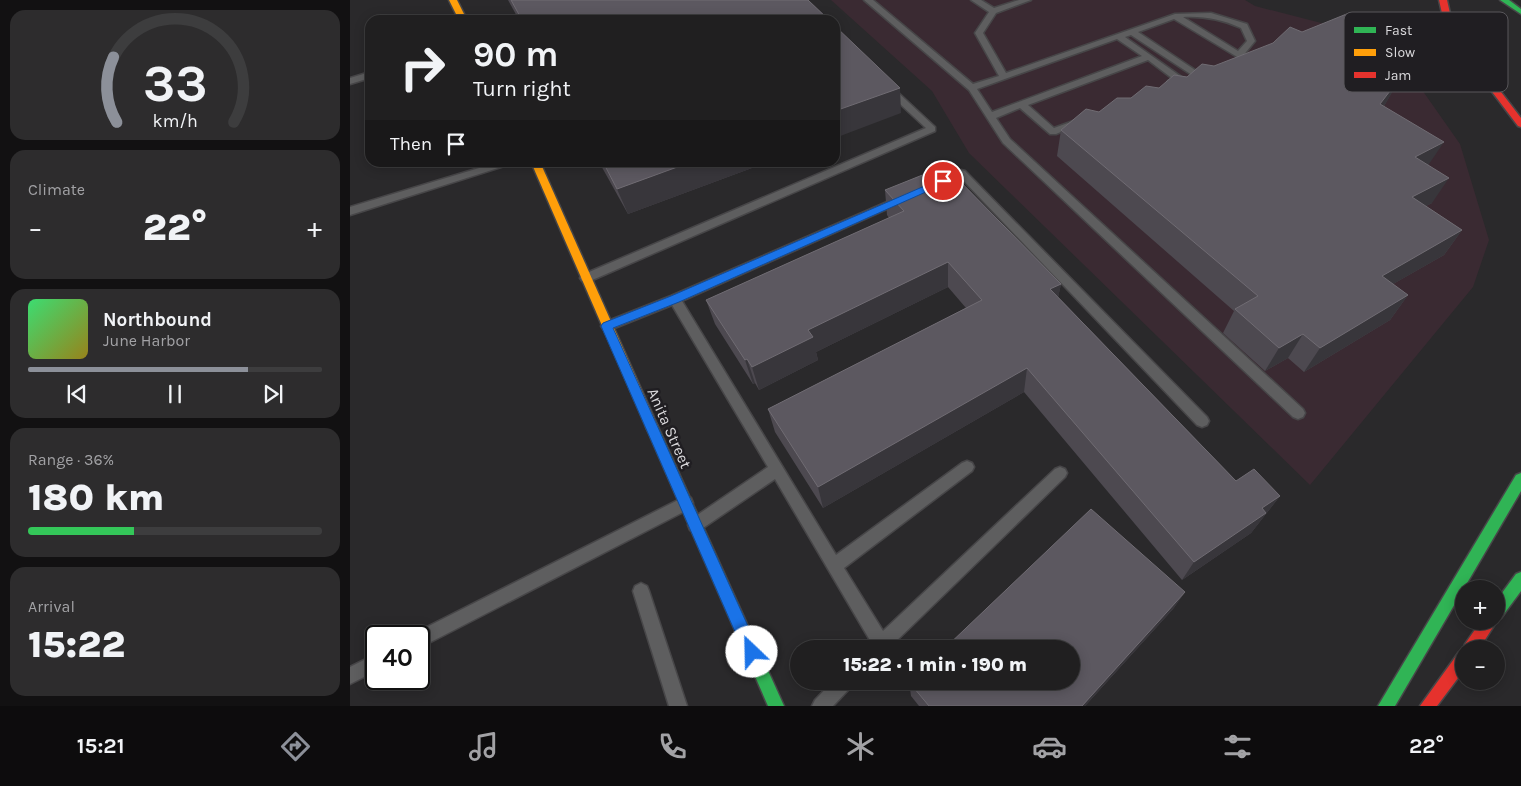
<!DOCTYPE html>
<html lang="en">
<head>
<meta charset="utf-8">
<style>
  :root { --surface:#201f20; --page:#2d2c2d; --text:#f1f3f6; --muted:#a2a2a5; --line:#3d3d3e; --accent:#8c9099 }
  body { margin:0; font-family:Karla,sans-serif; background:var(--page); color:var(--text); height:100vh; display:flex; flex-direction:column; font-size:19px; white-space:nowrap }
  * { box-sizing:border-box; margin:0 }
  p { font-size:16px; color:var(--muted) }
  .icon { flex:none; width:28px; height:28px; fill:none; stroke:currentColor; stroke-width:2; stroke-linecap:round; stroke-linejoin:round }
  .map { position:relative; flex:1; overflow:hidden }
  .drawer { display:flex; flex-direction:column; gap:10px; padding:10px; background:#121112; width:350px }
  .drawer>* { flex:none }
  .guide { position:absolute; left:15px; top:15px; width:475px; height:152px; border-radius:15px; box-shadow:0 2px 12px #0003,0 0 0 1px var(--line); background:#201f20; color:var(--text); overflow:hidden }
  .tools { position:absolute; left:1105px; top:580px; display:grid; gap:10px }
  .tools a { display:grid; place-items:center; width:50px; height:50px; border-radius:50%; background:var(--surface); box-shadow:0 2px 12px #0003,0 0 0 1px var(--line); font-size:25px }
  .speed { position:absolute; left:15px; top:625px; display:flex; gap:10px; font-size:25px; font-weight:700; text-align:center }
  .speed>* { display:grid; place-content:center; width:65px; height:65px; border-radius:50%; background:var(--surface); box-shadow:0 2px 12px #0003,0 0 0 1px var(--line); line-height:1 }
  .speed .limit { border:2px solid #111; border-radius:8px; background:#fff; color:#111 }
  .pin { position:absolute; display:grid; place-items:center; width:42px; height:42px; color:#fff; margin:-21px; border:2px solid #fff; border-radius:50%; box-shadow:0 1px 5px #0007 }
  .me { position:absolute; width:55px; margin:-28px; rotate:336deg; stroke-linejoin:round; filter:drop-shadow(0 0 4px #0008) }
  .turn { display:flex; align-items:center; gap:18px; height:105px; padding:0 25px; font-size:22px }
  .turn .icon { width:65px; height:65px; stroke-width:2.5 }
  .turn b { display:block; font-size:35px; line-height:42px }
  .then { display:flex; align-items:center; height:48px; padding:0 25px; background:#0003; gap:10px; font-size:19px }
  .big { font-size:38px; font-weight:800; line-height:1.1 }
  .drawer .widget { flex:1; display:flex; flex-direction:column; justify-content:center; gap:8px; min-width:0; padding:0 18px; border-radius:15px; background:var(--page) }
  .drawer .dial { align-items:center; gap:0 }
  .dial svg { height:130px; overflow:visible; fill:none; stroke:var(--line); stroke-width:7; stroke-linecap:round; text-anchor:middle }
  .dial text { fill:var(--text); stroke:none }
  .song { display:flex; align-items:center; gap:15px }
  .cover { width:60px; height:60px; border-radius:8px; background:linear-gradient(135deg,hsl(140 70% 55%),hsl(50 70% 35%)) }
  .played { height:5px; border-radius:2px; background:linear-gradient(90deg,var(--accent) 75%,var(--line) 75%) }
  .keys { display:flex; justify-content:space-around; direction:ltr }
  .heat { display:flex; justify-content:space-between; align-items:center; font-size:28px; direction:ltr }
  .charge { height:8px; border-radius:4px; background:linear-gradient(90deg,#34c759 36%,var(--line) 0) }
  .trip { position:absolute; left:440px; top:640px; width:290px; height:50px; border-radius:25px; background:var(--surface); box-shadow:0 2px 12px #0003,0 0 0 1px var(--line); font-weight:800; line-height:50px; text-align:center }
  .tab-bar { display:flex; height:80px; justify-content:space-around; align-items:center; background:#0d0c0d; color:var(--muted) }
  .tab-bar .icon { width:35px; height:35px }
  .tab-bar .current { color:var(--accent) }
  .tab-bar b { font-size:22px; color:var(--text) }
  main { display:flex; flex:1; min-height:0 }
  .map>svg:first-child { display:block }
  .industrial { fill:#3a2a32 }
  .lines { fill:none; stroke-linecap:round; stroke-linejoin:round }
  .lane-casing { stroke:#474648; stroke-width:3 }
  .fast-casing { stroke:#474648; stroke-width:3 }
  .slow-casing { stroke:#474648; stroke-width:3 }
  .jam-casing { stroke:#474648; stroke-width:3 }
  .lane { fill:#5e5e5f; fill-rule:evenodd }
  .fast { fill:#30b455; fill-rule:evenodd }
  .slow { fill:#ff9f0a; fill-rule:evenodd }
  .jam { fill:#e5322d; fill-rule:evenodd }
  .wall { fill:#4d4950 }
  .shaded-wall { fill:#38363b }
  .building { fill:#5c5860; stroke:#706c73 }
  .route { fill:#1a73e8; stroke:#114b97 }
  .labels { text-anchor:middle; stroke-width:5; stroke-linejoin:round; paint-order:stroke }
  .street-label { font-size:16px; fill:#dad9dc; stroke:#201e22 }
  .key { fill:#201e22; stroke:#58565a; stroke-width:1 }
  .key-label { font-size:14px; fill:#dad9dc }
</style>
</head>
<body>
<main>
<section class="drawer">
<div class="widget dial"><svg viewBox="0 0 100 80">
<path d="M14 69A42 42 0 1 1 86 69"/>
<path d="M14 69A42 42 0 0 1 12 29" stroke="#8c9099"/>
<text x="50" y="56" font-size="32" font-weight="700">33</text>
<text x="50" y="72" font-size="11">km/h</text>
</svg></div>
<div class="widget"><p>Climate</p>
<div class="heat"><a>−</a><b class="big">22°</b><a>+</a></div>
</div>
<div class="widget">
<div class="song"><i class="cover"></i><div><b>Northbound</b><p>June Harbor</p></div></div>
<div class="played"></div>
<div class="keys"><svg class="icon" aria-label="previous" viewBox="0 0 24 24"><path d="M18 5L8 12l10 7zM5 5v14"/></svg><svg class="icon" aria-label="pause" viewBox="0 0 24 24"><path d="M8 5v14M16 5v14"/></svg><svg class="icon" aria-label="next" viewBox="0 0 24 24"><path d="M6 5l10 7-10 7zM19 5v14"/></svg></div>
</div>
<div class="widget"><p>Range · 36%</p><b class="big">180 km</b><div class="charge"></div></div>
<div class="widget"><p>Arrival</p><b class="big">15:22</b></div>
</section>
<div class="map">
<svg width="1171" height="706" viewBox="0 0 1171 706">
  <rect width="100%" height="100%" fill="#2a292b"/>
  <polygon class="industrial" points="481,0 895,0 905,6 1037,40 1110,144 1139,240 1123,287 960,485 619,153 582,91"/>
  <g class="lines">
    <g class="lane-casing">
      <g id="lane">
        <path d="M514,0H523L623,84L649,76L625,33L639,12L621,0H631L644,8L669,0H681L646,13L633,33L656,73L825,14L861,13L897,24L905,41L892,57L889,58L824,19L788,32L848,72L849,74L845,77L781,35L775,37L833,78V82L818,85V81L823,79L798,60L678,105L704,128L729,119L734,122L706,134H700L670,108L646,118L660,139L953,409L955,413L953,417L948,419L943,417L653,143L619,90ZM833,17C854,16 871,19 891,28L897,41L888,51ZM767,39L792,56L642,112L627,89Z"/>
        <polygon points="20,72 20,78 0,84 0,78"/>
        <polygon points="539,86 542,87 585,127 585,131 240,281 232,281 230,278 232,275 576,128 536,91 536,87"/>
        <polygon points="149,162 167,162 0,215 0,207"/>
        <polygon points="611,170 615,171 857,417 859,421 857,425 852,427 847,425 610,177 590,185 585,182"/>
        <polygon points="551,196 555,197 556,199 555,201 332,301 486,555 612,463 617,461 622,463 624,467 622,471 494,568 533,631 705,469 710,467 715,469 717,473 715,477 538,649 518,649 521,642 425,479 350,530 345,532 340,530 338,525 340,520 418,467 322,305 257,331 253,329 251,326 253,323 321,296"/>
        <polygon points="336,496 341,498 343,503 341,508 69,648 69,636 62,636 63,634"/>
        <polygon points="291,583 297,586 299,591 337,706 319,706 283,591 285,586"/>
        <polygon points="26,654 26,671 0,684 0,667"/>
        <polygon points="483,681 503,681 501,687 483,706 462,706 465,700"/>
      </g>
    </g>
    <g class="fast-casing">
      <g id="fast">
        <polygon points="1150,0 1159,0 1171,9 1171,14"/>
        <polygon points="302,422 306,423 308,427 434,706 418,706 296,427 298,423"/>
        <polygon points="1171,473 1171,491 1045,706 1028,706 1166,475"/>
        <polygon points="1171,572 1171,591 1151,618 1146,620 1146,601 1166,574"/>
      </g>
    </g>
    <g class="slow-casing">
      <g id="slow">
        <polygon points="99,0 107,0 117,20 109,20"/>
        <polygon points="181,162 190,162 308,427 306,431 302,432 298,431 296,427"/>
      </g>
    </g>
    <g class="jam-casing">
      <g id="jam">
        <polygon points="1089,0 1097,0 1104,31 1171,118 1171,127 1168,126 1096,31"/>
        <polygon points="1146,619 1147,621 1129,649 1114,649 1114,670 1087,706 1070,706 1109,652 1113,650 1115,644 1131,621 1146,621"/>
      </g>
    </g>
    <use href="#lane" class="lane"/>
    <use href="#fast" class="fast"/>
    <use href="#slow" class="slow"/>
    <use href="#jam" class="jam"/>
  </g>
  <g class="wall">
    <polygon points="158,0 458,0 479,20 169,20"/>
    <polygon points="952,32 1021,33 1050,78 1034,106 1079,165 1082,203 1076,206 1112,230 1094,255 1043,284 1058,295 1040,320 954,372 938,358 915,371 873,333 884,311 707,156 711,130 749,112 781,98 809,88"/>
    <polygon points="249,162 418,162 278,214"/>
    <polygon points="535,190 711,284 708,297 886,481 930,496 901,533 832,580 674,392 473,508 425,432 418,409 616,308 598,287 466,352 468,360 409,390 405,383 403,384 365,324 356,300 539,218 537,215"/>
    <polygon points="835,592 823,609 735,706 569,706 561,696 559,682"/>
  </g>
  <g class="shaded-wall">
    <polygon points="1050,78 1036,103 1016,129 1030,104"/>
    <polygon points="550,88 551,113 485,138 485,111"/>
    <polygon points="1094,142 1077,167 1065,157"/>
    <polygon points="341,162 418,162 278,214 267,189"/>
    <polygon points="1099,178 1082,203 1046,222 1062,197"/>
    <polygon points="1112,230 1094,255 1015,300 1032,276"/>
    <polygon points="598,262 598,287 466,352 468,360 409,390 402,367 458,330"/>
    <polygon points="711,284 706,308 700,289"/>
    <polygon points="1058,295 1040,320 954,372 970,348"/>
    <polygon points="953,334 938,358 915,371 929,348"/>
    <polygon points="397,359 405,383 403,384 395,360"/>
    <polygon points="677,368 674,392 473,508 468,487"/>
    <polygon points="930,496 901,533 832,580 844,562 912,508"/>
    <polygon points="835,592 823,609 735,706 732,706"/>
  </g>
  <g class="building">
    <polygon points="161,0 458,0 479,20 172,20"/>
    <polygon points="999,13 1019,24 1021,33 1043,50 1051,65 1050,78 1030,104 1094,142 1065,157 1099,178 1062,197 1112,230 1032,276 1058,295 970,348 953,334 929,348 885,309 908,296 711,130 736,109 749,112 767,98 781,98 796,86 809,88 824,75 837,77 852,64 864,66 923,43 940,27 952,32"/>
    <polygon points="485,26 550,88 485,111"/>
    <polygon points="253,162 341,162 267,189"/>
    <polygon points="595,166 711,284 700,289 886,481 904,469 930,496 912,508 916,513 844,562 677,368 468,487 418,409 632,300 598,262 458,330 463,337 402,367 397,359 395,360 356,300 554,211 535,190"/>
    <polygon points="741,509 835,592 732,706 579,706 559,682 560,681 721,681 721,649 594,649"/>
  </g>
  <polygon class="route" points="593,178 597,181 596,183 329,302 263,328 407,646 409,652 407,657 402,659 396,657 251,326 253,323 321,296"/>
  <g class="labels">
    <g class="street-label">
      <text transform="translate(320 428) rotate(66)" y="6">Anita Street</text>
    </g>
  </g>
  <rect x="994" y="12" width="164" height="80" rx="8" class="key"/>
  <rect x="1004" y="27" width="22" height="6" fill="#30b455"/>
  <rect x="1004" y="49" width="22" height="7" fill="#ff9f0a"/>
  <rect x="1004" y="72" width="22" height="6" fill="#e5322d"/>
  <g class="key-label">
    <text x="1035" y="35">Fast</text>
    <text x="1035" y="57">Slow</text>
    <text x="1035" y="80">Jam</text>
  </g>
</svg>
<div class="tools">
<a>+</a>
<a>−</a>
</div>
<div class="speed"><div class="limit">40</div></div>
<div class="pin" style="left:593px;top:181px;background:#d93025"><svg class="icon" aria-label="arrive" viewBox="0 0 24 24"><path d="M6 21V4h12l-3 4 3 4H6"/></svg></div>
<svg class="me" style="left:402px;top:652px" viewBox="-20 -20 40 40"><circle r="19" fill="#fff"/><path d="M0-13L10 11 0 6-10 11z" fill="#1a73e8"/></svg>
<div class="trip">15:22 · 1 min · 190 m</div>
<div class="guide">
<div class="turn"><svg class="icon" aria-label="right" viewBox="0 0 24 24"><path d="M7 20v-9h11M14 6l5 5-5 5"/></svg><div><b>90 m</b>Turn right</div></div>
<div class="then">Then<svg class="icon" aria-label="arrive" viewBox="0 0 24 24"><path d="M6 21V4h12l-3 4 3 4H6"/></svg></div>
</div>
</div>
</main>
<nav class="tab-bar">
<b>15:21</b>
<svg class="icon current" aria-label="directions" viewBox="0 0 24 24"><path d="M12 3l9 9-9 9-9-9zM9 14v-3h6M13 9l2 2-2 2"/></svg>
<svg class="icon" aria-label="music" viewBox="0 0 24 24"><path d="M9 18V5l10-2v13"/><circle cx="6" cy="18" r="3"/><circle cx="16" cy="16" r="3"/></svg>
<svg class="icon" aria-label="phone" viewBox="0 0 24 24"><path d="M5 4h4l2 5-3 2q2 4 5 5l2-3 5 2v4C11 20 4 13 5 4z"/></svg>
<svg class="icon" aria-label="climate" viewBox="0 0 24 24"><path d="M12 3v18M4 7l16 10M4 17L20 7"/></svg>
<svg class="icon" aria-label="car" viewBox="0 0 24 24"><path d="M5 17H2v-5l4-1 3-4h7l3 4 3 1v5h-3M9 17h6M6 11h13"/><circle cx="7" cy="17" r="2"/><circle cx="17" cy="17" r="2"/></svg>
<svg class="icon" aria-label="filters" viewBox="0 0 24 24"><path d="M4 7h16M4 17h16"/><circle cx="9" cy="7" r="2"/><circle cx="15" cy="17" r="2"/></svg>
<b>22°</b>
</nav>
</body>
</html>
